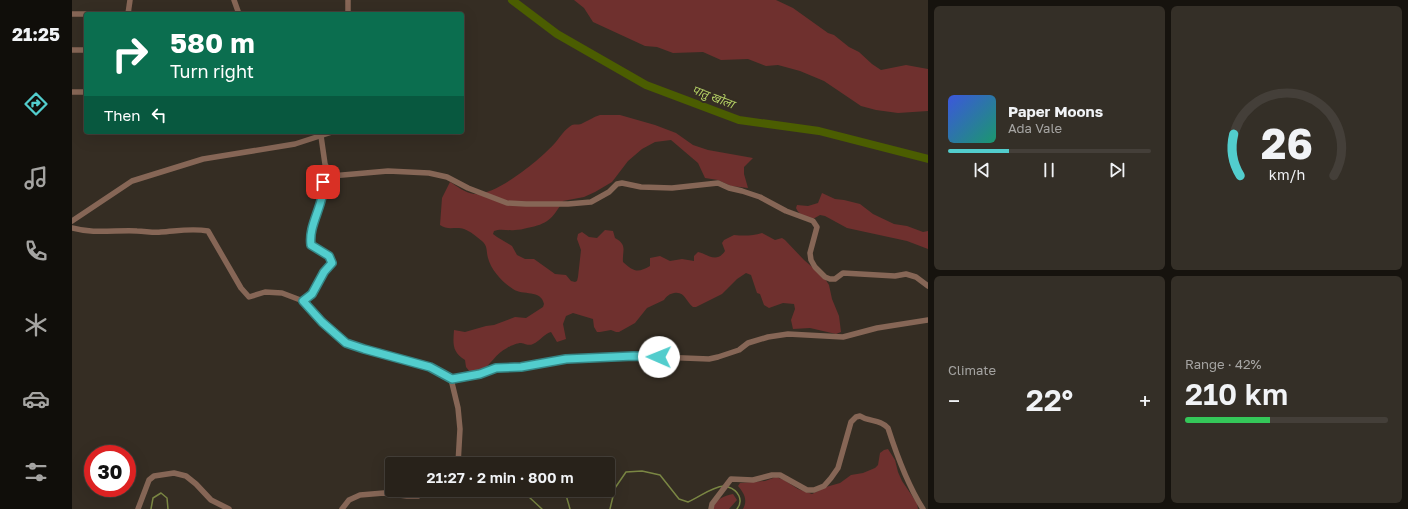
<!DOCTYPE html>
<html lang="en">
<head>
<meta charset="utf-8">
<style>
  :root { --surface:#28221a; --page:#342f27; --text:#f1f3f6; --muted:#a5a4a2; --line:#443f39; --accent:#52cdcd }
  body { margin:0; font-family:"Golos Text","Noto Sans Devanagari",sans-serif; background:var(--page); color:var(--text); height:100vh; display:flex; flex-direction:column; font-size:15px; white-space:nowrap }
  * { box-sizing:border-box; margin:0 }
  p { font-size:13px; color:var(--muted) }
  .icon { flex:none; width:22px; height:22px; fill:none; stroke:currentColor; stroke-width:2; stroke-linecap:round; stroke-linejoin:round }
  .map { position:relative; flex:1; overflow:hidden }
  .panel { display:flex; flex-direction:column; gap:6px; padding:6px; background:#16130e; width:480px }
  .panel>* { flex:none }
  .hud { position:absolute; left:12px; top:12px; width:380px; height:122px; border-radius:4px; box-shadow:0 4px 16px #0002,0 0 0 1px var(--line); background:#0b6e4f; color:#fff; overflow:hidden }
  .speed { position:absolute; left:12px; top:445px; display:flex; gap:8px; font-size:20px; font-weight:700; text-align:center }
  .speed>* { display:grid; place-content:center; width:52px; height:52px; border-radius:50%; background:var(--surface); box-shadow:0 4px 16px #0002,0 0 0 1px var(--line); line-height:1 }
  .speed .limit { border:6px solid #d22; background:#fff; color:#111 }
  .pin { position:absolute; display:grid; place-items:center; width:34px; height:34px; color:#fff; margin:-17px; border-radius:8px; box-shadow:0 2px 6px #0006 }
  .me { position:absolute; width:44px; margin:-22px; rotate:271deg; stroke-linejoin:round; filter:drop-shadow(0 0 3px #0008) }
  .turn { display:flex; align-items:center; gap:14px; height:84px; padding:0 20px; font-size:18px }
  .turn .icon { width:52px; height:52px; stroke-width:2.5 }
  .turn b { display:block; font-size:28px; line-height:34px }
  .then { display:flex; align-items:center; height:38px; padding:0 20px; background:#0003; gap:8px; font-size:15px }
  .big { font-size:30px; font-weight:600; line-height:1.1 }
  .panel .widget { flex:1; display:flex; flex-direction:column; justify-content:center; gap:6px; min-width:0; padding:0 14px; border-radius:6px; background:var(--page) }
  .panel .dial { align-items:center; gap:0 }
  .dial svg { height:104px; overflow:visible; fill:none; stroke:var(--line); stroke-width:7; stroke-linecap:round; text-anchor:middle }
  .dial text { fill:var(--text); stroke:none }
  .song { display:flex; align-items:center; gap:12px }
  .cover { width:48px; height:48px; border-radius:6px; background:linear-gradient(135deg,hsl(230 70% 55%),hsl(160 70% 35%)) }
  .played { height:4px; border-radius:2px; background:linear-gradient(90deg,var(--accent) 30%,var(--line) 30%) }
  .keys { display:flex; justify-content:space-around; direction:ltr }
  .heat { display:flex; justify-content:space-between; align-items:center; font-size:22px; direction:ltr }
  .charge { height:6px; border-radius:3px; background:linear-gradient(90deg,#34c759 42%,var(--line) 0) }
  .panel .tiles { flex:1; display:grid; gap:6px; grid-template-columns:repeat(2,1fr) }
  .trip { position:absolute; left:313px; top:457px; width:230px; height:40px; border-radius:4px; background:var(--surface); box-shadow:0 4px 16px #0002,0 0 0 1px var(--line); font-weight:600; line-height:40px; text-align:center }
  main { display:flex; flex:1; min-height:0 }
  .tab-bar { display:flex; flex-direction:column; width:72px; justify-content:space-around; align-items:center; background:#100e0a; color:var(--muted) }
  .tab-bar .icon { width:28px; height:28px }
  .tab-bar .current { color:var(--accent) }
  .tab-bar b { font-size:18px; color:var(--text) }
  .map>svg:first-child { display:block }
  .green { fill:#6f302e }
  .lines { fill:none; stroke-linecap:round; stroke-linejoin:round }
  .stream { stroke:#7a8643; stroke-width:1.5 }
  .river { stroke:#4b5d01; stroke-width:8 }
  .minor { stroke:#866656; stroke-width:5.5 }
  .route-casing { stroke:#358585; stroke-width:10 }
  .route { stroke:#52cdcd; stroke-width:7 }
  .labels { text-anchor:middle; stroke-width:4; stroke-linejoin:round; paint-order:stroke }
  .water-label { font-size:12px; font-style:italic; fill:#b4d065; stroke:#352d23 }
</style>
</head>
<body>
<main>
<nav class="tab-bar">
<b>21:25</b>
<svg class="icon current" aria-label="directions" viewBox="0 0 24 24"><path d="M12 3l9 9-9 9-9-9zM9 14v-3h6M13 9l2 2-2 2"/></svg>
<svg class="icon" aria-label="music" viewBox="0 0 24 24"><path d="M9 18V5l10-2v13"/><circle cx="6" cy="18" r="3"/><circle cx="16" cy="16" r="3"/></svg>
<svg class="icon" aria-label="phone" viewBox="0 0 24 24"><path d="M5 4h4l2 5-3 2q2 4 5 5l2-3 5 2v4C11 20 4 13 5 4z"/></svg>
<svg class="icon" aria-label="climate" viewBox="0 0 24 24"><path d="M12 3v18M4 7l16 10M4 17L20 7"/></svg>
<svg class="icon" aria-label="car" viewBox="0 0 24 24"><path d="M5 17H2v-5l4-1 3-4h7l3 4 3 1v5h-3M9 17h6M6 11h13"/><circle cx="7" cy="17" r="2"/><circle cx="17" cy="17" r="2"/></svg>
<svg class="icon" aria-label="filters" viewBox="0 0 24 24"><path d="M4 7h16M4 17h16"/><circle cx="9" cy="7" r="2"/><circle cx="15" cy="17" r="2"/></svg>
</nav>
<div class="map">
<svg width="856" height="509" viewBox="0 0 856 509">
  <rect width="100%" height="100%" fill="#352d23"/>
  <g class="green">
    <polygon points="502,0 704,0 721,8 756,33 762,35 777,47 787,52 800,64 809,70 834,65 856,69 856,111 826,113 804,110 789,106 752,81 728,71 706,65 694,66 676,59 649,60 631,52 601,53 585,47 573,46 521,22 512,8"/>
    <path d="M528,115H548L583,125L604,133L621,145L636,150L681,158L672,167V174L676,188L659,186L646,180L633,178L626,163L599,140L583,142L570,149L556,161L540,182L523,192L512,197L491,201C480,219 476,224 455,228C451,229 447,230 443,230C435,231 429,228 422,231L421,234L425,237L440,246L445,255L453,259H462L483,274L494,275L499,281L503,282L505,281L506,277L509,250L505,239L506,234L510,232L517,237L525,238L533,230L541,231L543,238C556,245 550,251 551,262C562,272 566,273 578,266V258L588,256L598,261L610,259L622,261V256L626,252C636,254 644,264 653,251L650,243L652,240L662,235C672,236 680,236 690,233L703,240L710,238L713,240L732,260L752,277L757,285L760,299L767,316L769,332L764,334L738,328L721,329L719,320L723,309L722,304L711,303L697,308L692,305L688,294L685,293L679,275L674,273L665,279L650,294L624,307H621C614,302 613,291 602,293C597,294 595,296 592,300L575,308L563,323L547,332H544L539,330L528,332H525L522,327L521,319L501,313L494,316L491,324L494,339L485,342L479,332C473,333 468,341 461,344C457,346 454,344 449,343C445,343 438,346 435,348C424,353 418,366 410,370C406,372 401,372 398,372L394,367L393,360C380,352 381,344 382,330L393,332L414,326L422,325L443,317L454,318L471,307L472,304C469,289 451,296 441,289C431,283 419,270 416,258C414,251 416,246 410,241C405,237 398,231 392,229C384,226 376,231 368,225L370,198L378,182C385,186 393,193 402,194C423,197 470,158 483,143C488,137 493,129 500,125C503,124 506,125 509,124C516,121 521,117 528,115Z"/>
    <path d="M750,193L763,199L772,200L788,204L801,214L822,224L835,226L851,232L856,231V249L835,241L775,228L753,216L748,215L741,219C734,217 727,215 724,208L725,205L736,206L746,203Z"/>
    <path d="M816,449L823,460L826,472L830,481L845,503L846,509H671C676,500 672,493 666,486L668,483L693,481L704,477L712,480L726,489L740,494L754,487L768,483L779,475L791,473L803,468L806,465L808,453L812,450Z"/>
    <path d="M661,494L665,500L657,509H641C643,499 652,496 661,494Z"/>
  </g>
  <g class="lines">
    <g class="stream">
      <path d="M656,487C666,490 672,500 665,509"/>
      <polyline points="454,490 457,497 470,509"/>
      <polyline points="490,490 494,495 498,509"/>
      <polyline points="79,509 81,498 89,493 95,498 96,509"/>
      <path d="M538,509L543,488L554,472L570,471L588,475L607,499L616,502C628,497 639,487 652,486"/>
    </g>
    <polyline class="river" points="440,0 485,34 574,85 667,120 747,131 856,159"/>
    <g class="minor">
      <polyline points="162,0 167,14"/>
      <polyline points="0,14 14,14"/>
      <polyline points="56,14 58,0"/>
      <polyline points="276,14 276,0"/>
      <polyline points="0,50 14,50"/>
      <polyline points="0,92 14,92"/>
      <polyline points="249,136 253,164 259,176 316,171 357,173 375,177 396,188 435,203 454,204 496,204 519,202 537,192 545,184 550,183 569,187 600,188 646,183 657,188 670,191 688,197 714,211 741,221 745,227 738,253 739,260 743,267 753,277 758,279 763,279 771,273 823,276 834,274 844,277 856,286"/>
      <polyline points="0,221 60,181 131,159 223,144 260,132"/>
      <path d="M0,228C21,234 43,230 65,231C73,231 81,233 89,232C105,231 120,228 136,231L169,288L177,297L193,292L210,293L231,301L258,329L274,343L292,349L358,367L379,379L408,374L424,368L449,367L494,359L562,356L637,359L646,357L667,350L676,343L696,337L716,334L771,337L805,328L856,320"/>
      <path d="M231,301L240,294L252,272L260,263L257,256L239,245C237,225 253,205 251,182L259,176"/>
      <polyline points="379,379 386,408 388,429 386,464"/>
      <polyline points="66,509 77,480 82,476 102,473 114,476 124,484 139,500 157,509"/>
      <polyline points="270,509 277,500 288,495 312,493 335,496 346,496 357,490"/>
      <path d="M639,509L640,504L659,479L681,480L700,475H708L735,490H742L752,486L759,478L766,468L779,422L784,417L788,416C797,422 808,419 816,428C825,456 835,484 851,509"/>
    </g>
  </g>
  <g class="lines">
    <g class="route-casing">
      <path id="route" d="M251,182C253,205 236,224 239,245L257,256L260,263L252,272L240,294L231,301L250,322L274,343L292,349L358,367L380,379L408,374L424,368L449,367L494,359L562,356L587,357"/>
    </g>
    <use href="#route" class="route"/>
  </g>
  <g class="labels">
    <g class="water-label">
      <text transform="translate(641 97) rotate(21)" y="4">पातु खोला</text>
    </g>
  </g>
</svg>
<div class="speed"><div class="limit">30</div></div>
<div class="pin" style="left:251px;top:182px;background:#d93025"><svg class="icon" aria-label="arrive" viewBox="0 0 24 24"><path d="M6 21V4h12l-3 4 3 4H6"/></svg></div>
<svg class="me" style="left:587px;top:357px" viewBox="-20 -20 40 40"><circle r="19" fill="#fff"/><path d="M0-13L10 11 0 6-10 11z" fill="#52cdcd"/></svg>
<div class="trip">21:27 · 2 min · 800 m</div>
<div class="hud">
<div class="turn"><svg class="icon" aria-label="right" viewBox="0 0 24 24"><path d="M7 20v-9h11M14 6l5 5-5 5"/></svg><div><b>580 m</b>Turn right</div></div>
<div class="then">Then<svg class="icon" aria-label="left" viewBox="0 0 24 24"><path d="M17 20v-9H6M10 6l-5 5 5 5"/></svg></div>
</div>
</div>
<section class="panel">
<div class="tiles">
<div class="widget">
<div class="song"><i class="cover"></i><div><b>Paper Moons</b><p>Ada Vale</p></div></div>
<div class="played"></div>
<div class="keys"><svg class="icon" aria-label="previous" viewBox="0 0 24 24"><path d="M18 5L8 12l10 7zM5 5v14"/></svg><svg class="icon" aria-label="pause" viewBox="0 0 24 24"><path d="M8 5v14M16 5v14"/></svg><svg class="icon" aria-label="next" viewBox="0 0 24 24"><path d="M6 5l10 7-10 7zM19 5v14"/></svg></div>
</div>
<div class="widget dial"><svg viewBox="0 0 100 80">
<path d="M14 69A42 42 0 1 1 86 69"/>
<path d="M14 69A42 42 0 0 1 9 37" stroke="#52cdcd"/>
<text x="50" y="56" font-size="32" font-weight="700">26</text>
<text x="50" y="72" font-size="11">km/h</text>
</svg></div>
<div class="widget"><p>Climate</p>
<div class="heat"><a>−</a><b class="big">22°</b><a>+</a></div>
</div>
<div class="widget"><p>Range · 42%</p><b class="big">210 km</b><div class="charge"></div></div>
</div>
</section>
</main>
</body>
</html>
